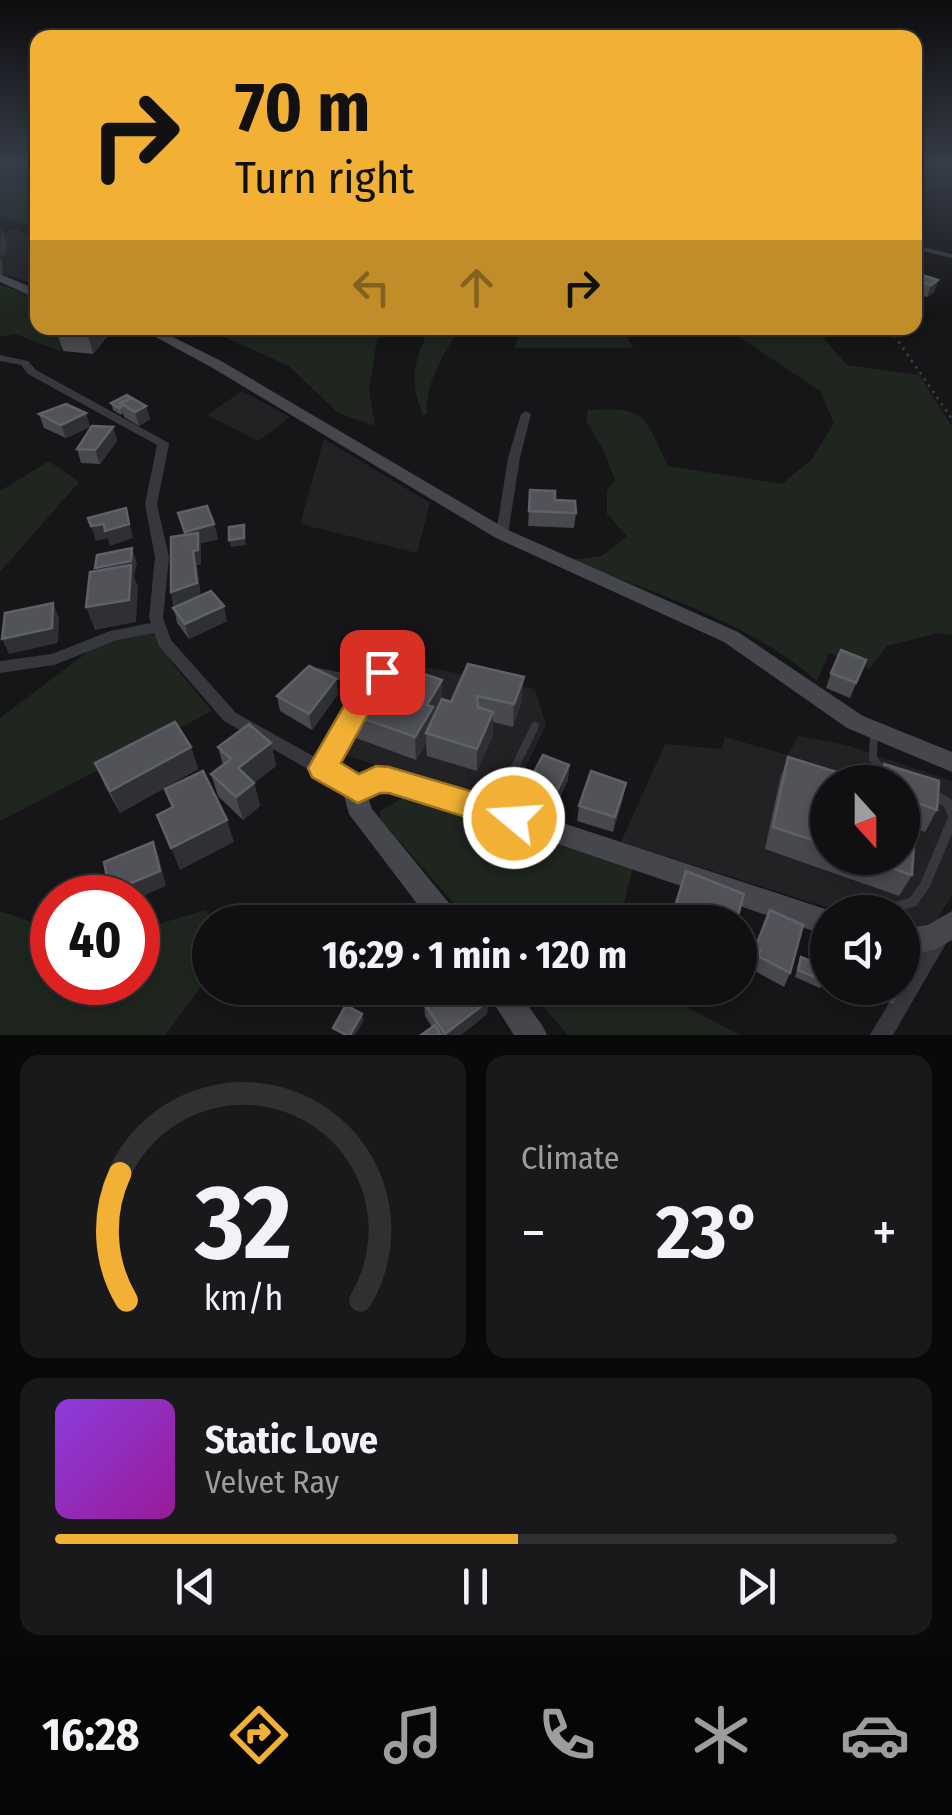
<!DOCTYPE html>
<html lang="en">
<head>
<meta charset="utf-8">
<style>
  :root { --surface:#101012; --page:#19191b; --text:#f1f3f6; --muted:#9c9d9f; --line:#303032; --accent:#f2b134 }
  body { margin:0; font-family:"Fira Sans Condensed",sans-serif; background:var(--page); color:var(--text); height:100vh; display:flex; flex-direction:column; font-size:38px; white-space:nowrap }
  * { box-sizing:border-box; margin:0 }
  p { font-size:32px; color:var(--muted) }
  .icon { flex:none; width:55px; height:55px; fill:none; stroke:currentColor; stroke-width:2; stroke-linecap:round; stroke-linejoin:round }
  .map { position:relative; height:1035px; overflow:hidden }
  .sheet { display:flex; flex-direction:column; gap:20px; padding:20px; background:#09090a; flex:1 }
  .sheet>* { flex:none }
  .top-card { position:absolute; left:30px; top:30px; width:892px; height:305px; border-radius:20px; box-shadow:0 5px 15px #0003,0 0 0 2px var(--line); background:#f2b134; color:#111; overflow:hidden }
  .needle { width:65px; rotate:159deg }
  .buttons { position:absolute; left:810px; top:765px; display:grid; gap:20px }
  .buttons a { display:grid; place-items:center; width:110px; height:110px; border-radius:50%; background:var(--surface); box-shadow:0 5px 15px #0003,0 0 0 2px var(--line); font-size:50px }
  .speed { position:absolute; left:30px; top:875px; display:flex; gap:20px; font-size:50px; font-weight:700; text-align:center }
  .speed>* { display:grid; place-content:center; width:130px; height:130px; border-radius:50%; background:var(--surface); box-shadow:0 5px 15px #0003,0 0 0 2px var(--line); line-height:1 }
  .speed .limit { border:15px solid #d22; background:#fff; color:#111 }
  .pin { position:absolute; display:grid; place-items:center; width:85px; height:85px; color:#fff; margin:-42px; border-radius:20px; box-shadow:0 5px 15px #0006 }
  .me { position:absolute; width:110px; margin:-55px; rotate:288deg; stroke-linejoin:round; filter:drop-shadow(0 0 8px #0008) }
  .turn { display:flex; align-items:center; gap:35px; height:210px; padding:0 40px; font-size:45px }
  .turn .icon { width:130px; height:130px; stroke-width:2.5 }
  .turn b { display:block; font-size:70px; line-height:85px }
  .lanes { display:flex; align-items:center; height:95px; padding:0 40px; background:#0003; justify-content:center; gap:50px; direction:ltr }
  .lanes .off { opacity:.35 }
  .big { font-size:75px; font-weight:700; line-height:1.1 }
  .sheet .card { flex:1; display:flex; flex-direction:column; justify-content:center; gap:15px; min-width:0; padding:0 35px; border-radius:20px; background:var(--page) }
  .sheet .dial { align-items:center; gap:0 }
  .dial svg { height:260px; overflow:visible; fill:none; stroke:var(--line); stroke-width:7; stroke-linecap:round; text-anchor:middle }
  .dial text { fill:var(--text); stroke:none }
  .song { display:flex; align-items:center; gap:30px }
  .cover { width:120px; height:120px; border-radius:15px; background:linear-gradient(135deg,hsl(270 70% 55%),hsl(300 70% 35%)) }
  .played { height:10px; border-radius:5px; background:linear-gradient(90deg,var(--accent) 55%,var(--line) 55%) }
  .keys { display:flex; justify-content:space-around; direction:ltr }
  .heat { display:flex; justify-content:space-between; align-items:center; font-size:55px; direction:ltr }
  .sheet .tiles { flex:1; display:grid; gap:20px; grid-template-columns:1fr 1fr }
  .card:last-child { grid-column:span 2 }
  .trip { position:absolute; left:192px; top:905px; width:565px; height:100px; border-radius:50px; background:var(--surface); box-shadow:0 5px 15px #0003,0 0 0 2px var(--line); font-weight:700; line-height:100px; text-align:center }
  .menu { display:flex; height:160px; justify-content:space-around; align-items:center; background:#060607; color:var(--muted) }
  .menu .icon { width:70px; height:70px }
  .menu .current { color:var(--accent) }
  .menu b { font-size:45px; color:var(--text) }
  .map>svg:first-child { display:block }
  .built { fill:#222225; fill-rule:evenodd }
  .green { fill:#1e261f }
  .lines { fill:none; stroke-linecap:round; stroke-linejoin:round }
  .path { stroke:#3d3f44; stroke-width:2.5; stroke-dasharray:2.5 5; stroke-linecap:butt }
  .lane-far3 { stroke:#37383d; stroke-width:4 }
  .lane-far2 { stroke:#37383d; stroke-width:5 }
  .lane-far1 { stroke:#37383d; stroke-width:8 }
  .lane { stroke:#37383d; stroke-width:10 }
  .street { fill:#37383d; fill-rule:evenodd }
  .secondary { fill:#45474d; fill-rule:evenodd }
  .wall { fill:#47494d }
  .shaded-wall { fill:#2f3033 }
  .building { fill:#525359; stroke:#5f6168; stroke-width:2.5 }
  .route { fill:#f2b134; stroke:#9d7322; stroke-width:2.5 }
</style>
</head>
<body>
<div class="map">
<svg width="952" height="1035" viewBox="0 0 952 1035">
  <rect width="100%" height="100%" fill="#161618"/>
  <g class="built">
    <polygon points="14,228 37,240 37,285 0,273 0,235"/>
    <polygon points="242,391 290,417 258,441 207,415"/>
    <polygon points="324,439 430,503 417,553 300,524"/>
    <polygon points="380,658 535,689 546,725 506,807 327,749"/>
    <path d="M799,736L846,745L952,781V895L933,927L903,930L902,912H842L621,842L665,744L721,749L725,737L787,755ZM828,782H902V858H828Z"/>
  </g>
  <g class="green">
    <polygon points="37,173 37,228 0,216 0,185"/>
    <polygon points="0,285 37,297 38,328 67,328 60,351 15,334 0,337"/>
    <polygon points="204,328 396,328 377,340 369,389 375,426 338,413 289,366"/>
    <path d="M429,328H460C445,352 424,384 427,414L423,415C408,378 415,362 429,328Z"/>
    <polygon points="516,328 622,328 633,348 514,348 519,336"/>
    <path d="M726,328H846L860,333L818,332L847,365L919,375L952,426V635L938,633L887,646L869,669L829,653L817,681C746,620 655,593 569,560L602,556L627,536L607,514V491L615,481L605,453L586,421L588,410C648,406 644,416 668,466L782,484L812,459L834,423L820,391Z"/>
    <polygon points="49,461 79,482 0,572 0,491"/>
    <polygon points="152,631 174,666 212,711 0,821 0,718 89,651 104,643"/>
    <polygon points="403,798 527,831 633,868 619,922 470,922 380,819 380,811"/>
    <polygon points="206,910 216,922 210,922 210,975 165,1035 0,1035 0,911 52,929 52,982 138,982 138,930"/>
    <polygon points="527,988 651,988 740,1035 568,1035"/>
  </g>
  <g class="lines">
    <g class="path">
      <polyline points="23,175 38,172"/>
      <polyline points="915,183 952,188"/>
      <polyline points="873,328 894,335 952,419"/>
    </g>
    <polyline class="lane-far3" points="0,261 0,269"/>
    <polyline class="lane-far2" points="0,267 0,277"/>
    <g class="lane-far1">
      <polyline points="318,672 371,683"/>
      <polyline points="368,688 375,676 387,673"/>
      <polyline points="874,732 873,758 883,773"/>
      <polyline points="323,766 351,716"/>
      <polyline points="512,773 535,726"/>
    </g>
    <g class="lane">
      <polyline points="880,771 901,782"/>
      <polyline points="933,794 948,803 952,813"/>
      <polyline points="496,805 513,771"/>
      <polyline points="888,909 913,902 925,885 952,821"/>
    </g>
    <g class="street">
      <polygon points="915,245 952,254 952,258 915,249"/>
      <polygon points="0,355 28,361 36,370 167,442 169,444 157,504 169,557 163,618 171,640 236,713 365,785 368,790 365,795 359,797 353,795 224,721 159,646 154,633 117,640 54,665 0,673 0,661 52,654 110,631 151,623 149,618 155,557 145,504 157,445 28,374 21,365 0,361"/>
      <polygon points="526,411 531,414 520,458 508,534 502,538 496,534 508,458 521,414"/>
      <polygon points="937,930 944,933 947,940 944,947 893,1035 870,1035 898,988 902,988 902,979 930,933"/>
    </g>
    <g class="secondary">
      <polygon points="0,274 38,290 38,299 0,282"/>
      <polygon points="139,328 155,328 221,361 508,530 738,632 863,716 952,752 952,772 847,728 724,642 496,538 211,367"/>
      <path d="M374,770H389L493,800L828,910L834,912H828V936L493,822L389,790H375L368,797L372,809L457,913L460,922H431L349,814L344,796C351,781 358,775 374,770Z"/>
      <polygon points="952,911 952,940 934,950 902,956 902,929 928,925"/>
      <polygon points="484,988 515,988 542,1025 547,1035 514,1035"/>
    </g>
  </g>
  <g class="wall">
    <polygon points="915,273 938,280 934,292 927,297 915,293"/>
    <polygon points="57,332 111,332 93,354 63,351"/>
    <polygon points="111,403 146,406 150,419 139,426 124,417 123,413 121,415 113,410"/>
    <polygon points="86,413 90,427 66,438 44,428 39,414"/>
    <polygon points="113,427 117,441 100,464 81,463 77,449"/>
    <polygon points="530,490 555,500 576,513 574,528 528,526"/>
    <polygon points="178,513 214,524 218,539 201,543 201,564 197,565 200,596 227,621 189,639 177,623 171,592 184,535"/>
    <polygon points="866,660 850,698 826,688 831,673"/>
    <polygon points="468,664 522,700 513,727 493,722 493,735 477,771 427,756 426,743 416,760 348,735 345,712 372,685 442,680 442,700 451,702"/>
    <polygon points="336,679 338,694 312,730 280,711 277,696"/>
    <polygon points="271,743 276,766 254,783 260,806 243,820 218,796 211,774 223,765 218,747"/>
    <polygon points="191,747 198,769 120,813 105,786 95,763"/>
    <polygon points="788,757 828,782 828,858 902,858 902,782 875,782 884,764 937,810 925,832 915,829 912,875 899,896 765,849 780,779"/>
    <polygon points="569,765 568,780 555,808 535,800 535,796 530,794 531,778"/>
    <polygon points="623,798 613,832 577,821 579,806"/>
    <polygon points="686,871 736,922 670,922"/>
    <polygon points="770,910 790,973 784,987 753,970 755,963 751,960"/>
    <polygon points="801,957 824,981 820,988 795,977"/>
    <polygon points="431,988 478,988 488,1001 487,1014 461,1035 421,1035 432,1027 425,1016 424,1003 434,995"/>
    <polygon points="856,988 901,988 893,1004 856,991"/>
  </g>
  <g class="shaded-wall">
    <polygon points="1,225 7,242 6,255 0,256"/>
    <polygon points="938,280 934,292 927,297 931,285"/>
    <polygon points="94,328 110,328 111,332 93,354 88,335"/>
    <polygon points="146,406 150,419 139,426 135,412"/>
    <polygon points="86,413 90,427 66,438 61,425"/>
    <polygon points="113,427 117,441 100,464 95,450"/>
    <polygon points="126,508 133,538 110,546 108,538 96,541 91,526 104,524"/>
    <polygon points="214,524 218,539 201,543 201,564 197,565 201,597 175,607 171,592 188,547 185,532"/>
    <polygon points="244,525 246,545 231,547 229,540"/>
    <polygon points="132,548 137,563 134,576 138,587 136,622 95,630 86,607 100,583 95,568"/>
    <polygon points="53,603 59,618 58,643 9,654 2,639"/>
    <polygon points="224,606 227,621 189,639 185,624"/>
    <polygon points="524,677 522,700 513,727 514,704"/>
    <polygon points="336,679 338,694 312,730 309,714"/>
    <polygon points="442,680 442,703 426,733 426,743 416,760 415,737 427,705"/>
    <polygon points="493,712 493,735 477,771 477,749"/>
    <polygon points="271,743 276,766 244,791 238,768"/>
    <polygon points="191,747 198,769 120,813 110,791"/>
    <polygon points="569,765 568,780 555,808 556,793"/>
    <polygon points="254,783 260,806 243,820 236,797"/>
    <polygon points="626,783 623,798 613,832 615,817"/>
    <polygon points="227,820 234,842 180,870 171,848"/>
    <polygon points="153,842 159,857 166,886 138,898 112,898 110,892"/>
    <polygon points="488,1001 487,1014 461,1035 445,1035"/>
    <polygon points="362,1014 364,1020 355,1035 350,1035"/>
  </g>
  <g class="building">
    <polygon points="915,273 938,280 931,285 915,280"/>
    <polygon points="60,328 94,328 88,335 57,332"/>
    <polygon points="127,395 132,398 120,403 121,407 119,408 111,403"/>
    <polygon points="132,398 146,406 135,412 120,403"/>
    <polygon points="66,404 86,413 61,425 39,414"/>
    <polygon points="92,426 113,427 95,450 77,449"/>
    <polygon points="530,490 555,491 555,500 575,501 576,513 529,511"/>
    <polygon points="207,506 214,524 185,532 178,513"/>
    <polygon points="126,508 129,524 105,531 104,524 91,526 88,518"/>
    <polygon points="244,525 244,538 229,540 229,527"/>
    <polygon points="198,533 198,550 193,551 197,583 171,592 171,537"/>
    <polygon points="132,548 131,561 95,568 97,555"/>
    <polygon points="131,565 129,600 86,607 90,572"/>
    <polygon points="211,591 224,606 185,624 173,608"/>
    <polygon points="53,603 52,628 2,639 5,613"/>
    <polygon points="841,650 866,660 856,683 831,673"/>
    <polygon points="388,662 442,680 427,705 433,707 415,737 345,712 366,683 372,685"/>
    <polygon points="468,664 524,677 514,704 477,696 478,707 493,712 477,749 426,733 442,699 451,702"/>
    <polygon points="309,666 336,679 309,714 277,696"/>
    <polygon points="175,722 191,747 110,791 95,763"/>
    <polygon points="249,724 271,743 238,768 254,783 236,797 211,774 231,759 218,747"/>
    <polygon points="543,755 569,765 556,793 536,785 538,781 531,778"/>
    <polygon points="788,757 869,782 828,782 828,845 773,827"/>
    <polygon points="884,764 939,781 937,810 917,803 912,875 862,858 902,858 902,782 882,782"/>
    <polygon points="203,771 227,820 171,848 157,815 173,807 165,789"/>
    <polygon points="591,771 626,783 615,817 579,806"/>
    <polygon points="153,842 160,871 110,892 104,862"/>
    <polygon points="686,871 744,894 736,922 696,922 673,913"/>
    <polygon points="770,910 803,925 790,973 758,956 761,949 756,946"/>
    <polygon points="801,957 827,968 824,981 798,970"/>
    <polygon points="438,988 478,988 488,1001 445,1034 424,1003 440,991"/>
    <polygon points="346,1005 362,1014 350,1035 346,1035 333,1028"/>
    <polygon points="435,1025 441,1035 421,1035"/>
  </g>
  <linearGradient id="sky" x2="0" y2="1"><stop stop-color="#0c0c0d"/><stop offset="0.53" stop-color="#363c48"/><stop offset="1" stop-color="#363c48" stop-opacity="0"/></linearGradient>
  <rect width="952" height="309" fill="url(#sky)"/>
  <polygon class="route" points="382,662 392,665 396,672 385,683 341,763 359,774 376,766 389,767 514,804 525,808 530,818 525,828 514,832 389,793 380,793 358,803 312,777 308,768 366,668"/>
</svg>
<div class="buttons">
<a><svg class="needle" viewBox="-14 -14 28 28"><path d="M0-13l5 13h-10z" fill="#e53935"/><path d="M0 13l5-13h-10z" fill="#9c9d9f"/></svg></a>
<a><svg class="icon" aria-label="sound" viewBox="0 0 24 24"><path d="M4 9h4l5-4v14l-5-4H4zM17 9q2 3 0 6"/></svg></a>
</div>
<div class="speed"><div class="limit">40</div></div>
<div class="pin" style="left:382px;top:672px;background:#d93025"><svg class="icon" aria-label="arrive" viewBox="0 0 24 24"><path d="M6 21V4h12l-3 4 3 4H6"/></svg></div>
<svg class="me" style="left:514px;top:818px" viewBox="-20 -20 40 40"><circle r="17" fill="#f2b134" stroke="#fff" stroke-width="3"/><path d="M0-11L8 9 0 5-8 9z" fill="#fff"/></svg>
<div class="trip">16:29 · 1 min · 120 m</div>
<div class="top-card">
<div class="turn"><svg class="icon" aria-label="right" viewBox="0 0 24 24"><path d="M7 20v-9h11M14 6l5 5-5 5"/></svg><div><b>70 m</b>Turn right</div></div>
<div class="lanes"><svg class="icon off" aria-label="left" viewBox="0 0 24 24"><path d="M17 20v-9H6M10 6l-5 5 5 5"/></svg><svg class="icon off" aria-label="ahead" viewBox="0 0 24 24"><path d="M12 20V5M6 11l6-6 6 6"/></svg><svg class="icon" aria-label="right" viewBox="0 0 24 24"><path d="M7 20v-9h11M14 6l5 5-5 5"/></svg></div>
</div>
</div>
<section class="sheet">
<div class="tiles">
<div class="card dial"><svg viewBox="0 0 100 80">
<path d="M14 69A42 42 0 1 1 86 69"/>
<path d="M14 69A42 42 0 0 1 12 30" stroke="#f2b134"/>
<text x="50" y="56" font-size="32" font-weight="700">32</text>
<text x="50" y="72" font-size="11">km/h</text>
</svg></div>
<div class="card"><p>Climate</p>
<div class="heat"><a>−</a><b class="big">23°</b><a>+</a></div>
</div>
<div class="card">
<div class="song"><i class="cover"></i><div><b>Static Love</b><p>Velvet Ray</p></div></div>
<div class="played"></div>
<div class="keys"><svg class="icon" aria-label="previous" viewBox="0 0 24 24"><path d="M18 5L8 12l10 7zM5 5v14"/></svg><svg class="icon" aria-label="pause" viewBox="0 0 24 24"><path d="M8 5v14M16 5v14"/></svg><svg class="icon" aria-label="next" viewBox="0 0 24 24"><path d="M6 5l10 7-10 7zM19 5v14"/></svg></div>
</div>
</div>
</section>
<nav class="menu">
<b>16:28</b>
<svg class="icon current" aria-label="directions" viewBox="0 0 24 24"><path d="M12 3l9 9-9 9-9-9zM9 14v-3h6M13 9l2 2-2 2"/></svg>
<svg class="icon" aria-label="music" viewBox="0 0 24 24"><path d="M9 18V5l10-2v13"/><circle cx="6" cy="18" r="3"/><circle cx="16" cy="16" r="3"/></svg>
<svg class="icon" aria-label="phone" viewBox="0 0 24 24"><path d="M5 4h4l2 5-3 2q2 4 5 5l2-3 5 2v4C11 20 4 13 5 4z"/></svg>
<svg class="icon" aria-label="climate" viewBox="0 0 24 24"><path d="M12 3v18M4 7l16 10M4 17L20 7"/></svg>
<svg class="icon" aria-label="car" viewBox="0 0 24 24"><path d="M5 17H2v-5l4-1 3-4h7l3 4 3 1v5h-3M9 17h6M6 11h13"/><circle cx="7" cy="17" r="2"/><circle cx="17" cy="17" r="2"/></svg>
</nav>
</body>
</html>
